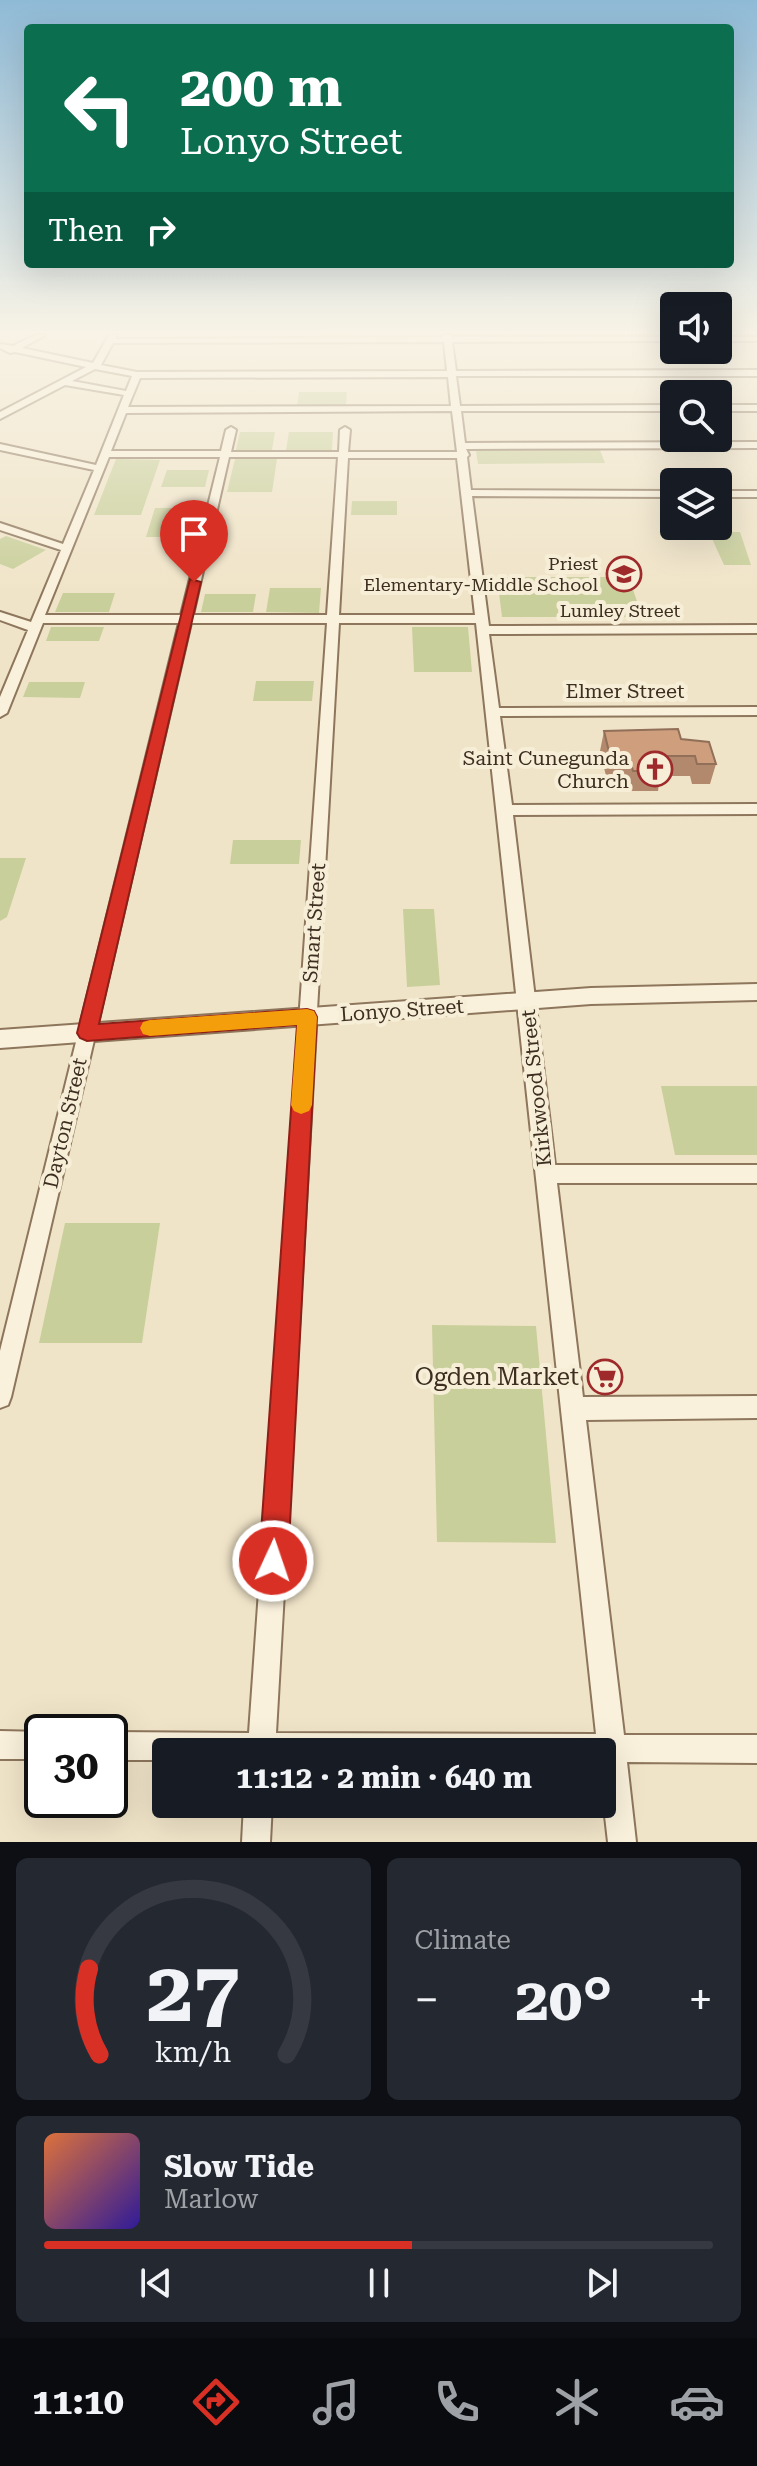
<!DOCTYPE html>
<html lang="en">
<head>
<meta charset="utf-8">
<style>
  :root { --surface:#171b24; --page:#242831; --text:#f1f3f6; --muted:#9ea1a6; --line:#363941; --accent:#d93025 }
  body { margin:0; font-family:"Roboto Serif",serif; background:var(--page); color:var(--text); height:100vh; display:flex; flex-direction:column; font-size:30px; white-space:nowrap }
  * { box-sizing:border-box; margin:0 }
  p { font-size:26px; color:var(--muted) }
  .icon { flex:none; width:44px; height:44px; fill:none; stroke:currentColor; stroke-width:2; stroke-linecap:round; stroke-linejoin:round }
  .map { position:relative; height:1842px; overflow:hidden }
  .sheet { display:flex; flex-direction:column; gap:16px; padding:16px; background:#0d0f14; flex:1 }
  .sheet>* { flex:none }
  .guide { position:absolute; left:24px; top:24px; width:710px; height:244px; border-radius:8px; box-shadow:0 8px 32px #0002; background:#0b6e4f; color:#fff; overflow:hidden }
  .fabs { position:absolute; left:660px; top:292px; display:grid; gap:16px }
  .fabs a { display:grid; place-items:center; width:72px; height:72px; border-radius:8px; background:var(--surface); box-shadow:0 8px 32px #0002; font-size:40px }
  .speed { position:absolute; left:24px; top:1714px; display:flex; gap:16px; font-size:40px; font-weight:700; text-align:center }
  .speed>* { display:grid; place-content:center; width:104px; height:104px; border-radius:50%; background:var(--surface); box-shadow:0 8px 32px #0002; line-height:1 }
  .speed .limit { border:4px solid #111; border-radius:12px; background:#fff; color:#111 }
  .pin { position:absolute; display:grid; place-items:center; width:68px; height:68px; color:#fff; margin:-82px -34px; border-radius:50% 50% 50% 0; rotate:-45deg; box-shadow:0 0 8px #0007 }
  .pin .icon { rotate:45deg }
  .me { position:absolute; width:88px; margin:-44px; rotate:3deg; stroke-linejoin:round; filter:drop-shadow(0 0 6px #0008) }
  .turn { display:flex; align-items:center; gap:28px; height:168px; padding:0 24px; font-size:36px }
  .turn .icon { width:104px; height:104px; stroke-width:2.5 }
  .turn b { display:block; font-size:56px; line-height:68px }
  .then { display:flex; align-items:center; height:76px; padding:0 24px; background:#0003; gap:16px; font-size:30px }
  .big { font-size:60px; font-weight:700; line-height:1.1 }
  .sheet .tile { flex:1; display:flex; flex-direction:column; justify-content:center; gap:12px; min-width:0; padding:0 28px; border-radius:12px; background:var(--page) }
  .sheet .dial { align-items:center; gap:0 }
  .dial svg { height:208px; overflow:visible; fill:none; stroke:var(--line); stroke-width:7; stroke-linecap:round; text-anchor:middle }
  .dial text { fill:var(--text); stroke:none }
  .song { display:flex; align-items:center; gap:24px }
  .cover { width:96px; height:96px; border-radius:12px; background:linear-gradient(135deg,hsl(20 70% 55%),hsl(250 70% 35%)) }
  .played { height:8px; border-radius:4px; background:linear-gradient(90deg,var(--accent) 55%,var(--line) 55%) }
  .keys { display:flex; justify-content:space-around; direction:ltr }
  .heat { display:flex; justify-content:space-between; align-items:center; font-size:44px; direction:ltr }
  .sheet .tiles { flex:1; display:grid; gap:16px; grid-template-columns:1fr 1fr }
  .tile:last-child { grid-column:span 2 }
  .trip { position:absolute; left:152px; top:1738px; width:464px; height:80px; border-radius:8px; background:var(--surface); box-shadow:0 8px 32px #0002; font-weight:700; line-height:80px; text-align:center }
  .dock { display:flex; height:128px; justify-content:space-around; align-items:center; background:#090b0e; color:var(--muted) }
  .dock .icon { width:56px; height:56px }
  .dock .on { color:var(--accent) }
  .dock b { font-size:36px; color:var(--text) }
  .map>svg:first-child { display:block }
  .green { fill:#c9cf9b }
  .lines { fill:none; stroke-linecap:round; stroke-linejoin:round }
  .minor-casing { stroke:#8d765c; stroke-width:4 }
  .tertiary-casing { stroke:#8d765c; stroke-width:4 }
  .minor { fill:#faf1dc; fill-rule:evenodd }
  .tertiary { fill:#faf1dc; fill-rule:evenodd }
  .wall { fill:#b2896c }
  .building { fill:#cf9f7d; stroke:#916f58; stroke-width:2 }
  .route { fill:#d93025; stroke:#8d1f18; stroke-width:2 }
  .slow { fill:#f59e0b }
  .labels { text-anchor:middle; stroke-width:8; stroke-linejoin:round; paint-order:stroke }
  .far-poi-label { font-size:18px; fill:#3d2e20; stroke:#f7eed8; text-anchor:end }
  .far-street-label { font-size:18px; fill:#3d2e20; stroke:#f7eed8 }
  .street-label { font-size:20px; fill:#3d2e20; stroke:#f7eed8 }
  .poi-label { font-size:20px; fill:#3d2e20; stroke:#f7eed8; text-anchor:end }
  .near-poi-label { font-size:24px; fill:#3d2e20; stroke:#f7eed8; text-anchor:end }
</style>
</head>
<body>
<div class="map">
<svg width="757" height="1842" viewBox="0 0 757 1842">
  <rect width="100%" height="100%" fill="#f0e4c8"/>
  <g class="green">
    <polygon points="299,392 347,392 346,406 297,406"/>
    <polygon points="240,432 275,432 272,450 236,450"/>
    <polygon points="289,432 333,432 332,450 286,450"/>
    <polygon points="600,450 605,463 478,464 476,451"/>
    <polygon points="116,459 160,460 141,515 94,515"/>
    <polygon points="235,459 277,459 272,492 227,492"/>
    <polygon points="167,470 209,470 205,487 161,487"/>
    <polygon points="352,501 397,501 397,515 351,515"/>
    <polygon points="155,508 200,508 192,537 146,537"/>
    <polygon points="709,532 740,532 751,565 724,565"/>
    <polygon points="6,536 46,550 13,569 0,564 0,539"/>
    <polygon points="497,577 629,577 642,617 502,617"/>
    <polygon points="270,588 321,588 319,613 266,612"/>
    <polygon points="63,593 115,593 109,612 55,612"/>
    <polygon points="205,594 256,594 253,612 201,612"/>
    <polygon points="51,627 104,627 99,641 46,641"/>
    <polygon points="412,627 468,627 472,672 414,672"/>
    <polygon points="256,681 314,681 312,701 253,701"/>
    <polygon points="29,682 85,682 80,698 23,697"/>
    <polygon points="233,840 301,840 299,864 230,864"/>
    <polygon points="0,858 26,858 7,917 0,921"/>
    <polygon points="403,909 434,909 440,985 407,987"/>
    <polygon points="661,1086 757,1086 757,1155 675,1155"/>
    <polygon points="65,1223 160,1223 142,1343 39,1343"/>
    <polygon points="432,1325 536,1326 556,1543 437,1542"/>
  </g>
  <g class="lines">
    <g class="minor-casing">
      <g id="minor">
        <path d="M35,335H45L22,348L93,363L109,335H117L115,339L443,337V335H451V337H674V341L452,342L456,371L757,370V376H456L460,406L674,405V411H461L465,443L757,442V448L466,449L469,455L467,457L471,490L674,491V497L472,496L489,626L757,625V633L489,634L499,708L757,707V715L500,716L512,805L757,804V814L513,815L555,1165H757V1183H557L583,1397L757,1396V1418L586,1420L624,1735H757V1763L627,1762L636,1842H608L602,1790V1752H166V1760H110V1732L249,1733L327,623H191L11,1397L8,1405L0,1408V1351L179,623H43L7,713L0,717V697L28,630L0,620V612L31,622L61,550L0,530V523L63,544L94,470L0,450V444L96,465L124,395L65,385L0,419V412L86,367L15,352L10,353L0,348V344L13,346ZM444,342L447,371L137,372L101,365L113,343ZM95,369L132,376L126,391L72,381ZM448,377L451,406L128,407L140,378ZM452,411L457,452H348L350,430L345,427L340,430L339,452H231L236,430L231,427L226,430L221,451H111L126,413ZM109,457H220L181,615H45ZM229,457H338L327,615H193ZM348,458H457L475,615H339ZM339,623H476L596,1734L276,1733Z"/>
        <rect x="718" y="337" width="39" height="4"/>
        <rect x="718" y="405" width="39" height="6"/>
        <rect x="718" y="491" width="39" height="6"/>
        <polygon points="0,1731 44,1732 42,1759 0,1759"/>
        <polygon points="244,1804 272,1804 270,1842 242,1842"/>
      </g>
    </g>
    <g class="tertiary-casing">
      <polygon id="tertiary" points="757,984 757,1000 591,1004 0,1048 0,1030 591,988"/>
    </g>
    <use href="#minor" class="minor"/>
    <use href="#tertiary" class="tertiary"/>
  </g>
  <polygon class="wall" points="604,731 681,739 716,764 710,784 692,784 690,776 664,776 662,784 659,784 658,791 628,791 625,776 606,776 600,751"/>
  <polygon class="building" points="678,729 681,739 709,742 716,764 697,764 695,756 665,756 667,765 661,764 662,771 633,771 629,756 610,756 604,731"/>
  <linearGradient id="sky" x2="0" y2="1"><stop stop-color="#8fbad6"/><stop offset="0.56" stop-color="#f8f3e6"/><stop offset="1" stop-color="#f8f3e6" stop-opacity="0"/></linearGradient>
  <rect width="757" height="593" fill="url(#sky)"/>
  <polygon class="route" points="190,579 201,582 99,1024 307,1009 314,1011 317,1017 288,1561 283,1571 273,1575 263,1571 259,1561 297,1025 87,1041 80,1038 77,1033"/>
  <polygon class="slow" points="307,1009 314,1011 317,1017 312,1105 309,1111 301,1114 294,1111 291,1105 297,1025 150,1036 143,1034 140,1028 143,1022 150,1020"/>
  <defs>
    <g id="school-ring" transform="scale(1.8)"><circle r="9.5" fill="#f7eed8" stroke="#9e2a2b" stroke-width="1.5"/><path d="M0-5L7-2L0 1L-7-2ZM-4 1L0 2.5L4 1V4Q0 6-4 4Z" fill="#9e2a2b"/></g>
    <g id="church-ring" transform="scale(1.8)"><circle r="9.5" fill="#f7eed8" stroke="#9e2a2b" stroke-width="1.5"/><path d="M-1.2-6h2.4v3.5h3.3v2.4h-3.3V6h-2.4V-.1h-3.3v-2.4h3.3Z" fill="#9e2a2b"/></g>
    <g id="supermarket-ring" transform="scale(1.8)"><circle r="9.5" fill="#f7eed8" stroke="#9e2a2b" stroke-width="1.5"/><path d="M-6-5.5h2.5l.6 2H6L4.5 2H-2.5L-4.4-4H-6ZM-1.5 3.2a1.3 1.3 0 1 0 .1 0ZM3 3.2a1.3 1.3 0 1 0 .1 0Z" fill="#9e2a2b"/></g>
  </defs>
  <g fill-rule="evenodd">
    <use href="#school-ring" x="624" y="574"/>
    <use href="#church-ring" x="655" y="769"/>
    <use href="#supermarket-ring" x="605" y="1377"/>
  </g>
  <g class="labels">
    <g class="far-poi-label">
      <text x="598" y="570">Priest<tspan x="598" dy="21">Elementary‑Middle School</tspan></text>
    </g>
    <g class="far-street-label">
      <text x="620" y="617">Lumley Street</text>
    </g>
    <g class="street-label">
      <text x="625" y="698">Elmer Street</text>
      <text transform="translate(314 923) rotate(-86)" y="7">Smart Street</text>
      <text transform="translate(402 1010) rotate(-4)" y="7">Lonyo Street</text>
      <text transform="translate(536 1088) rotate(-96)" y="7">Kirkwood Street</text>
      <text transform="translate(65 1123) rotate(-77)" y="7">Dayton Street</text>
    </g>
    <g class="poi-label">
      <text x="629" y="765">Saint Cunegunda<tspan x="629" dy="23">Church</tspan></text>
    </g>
    <g class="near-poi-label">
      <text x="579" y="1385">Ogden Market</text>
    </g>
  </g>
</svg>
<div class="fabs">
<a><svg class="icon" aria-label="sound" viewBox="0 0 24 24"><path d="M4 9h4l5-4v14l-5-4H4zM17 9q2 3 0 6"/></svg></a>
<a><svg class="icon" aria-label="search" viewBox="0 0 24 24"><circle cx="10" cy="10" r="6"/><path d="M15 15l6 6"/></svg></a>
<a><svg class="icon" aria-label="layers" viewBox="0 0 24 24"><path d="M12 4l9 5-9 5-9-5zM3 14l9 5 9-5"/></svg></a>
</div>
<div class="speed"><div class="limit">30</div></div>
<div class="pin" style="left:194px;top:582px;background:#d93025"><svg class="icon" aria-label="arrive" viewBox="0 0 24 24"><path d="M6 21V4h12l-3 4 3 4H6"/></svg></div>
<svg class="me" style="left:273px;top:1561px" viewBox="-20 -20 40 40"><circle r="17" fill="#d93025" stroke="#fff" stroke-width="3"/><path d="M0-11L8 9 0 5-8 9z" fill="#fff"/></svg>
<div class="trip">11:12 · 2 min · 640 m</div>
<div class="guide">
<div class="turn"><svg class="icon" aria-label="left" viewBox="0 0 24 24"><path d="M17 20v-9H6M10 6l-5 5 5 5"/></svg><div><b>200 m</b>Lonyo Street</div></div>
<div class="then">Then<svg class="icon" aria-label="right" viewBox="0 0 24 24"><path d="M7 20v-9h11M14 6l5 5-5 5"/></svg></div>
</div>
</div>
<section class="sheet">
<div class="tiles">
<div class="tile dial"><svg viewBox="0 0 100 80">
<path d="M14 69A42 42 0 1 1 86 69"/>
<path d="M14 69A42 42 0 0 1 10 36" stroke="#d93025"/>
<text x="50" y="56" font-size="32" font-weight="700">27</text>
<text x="50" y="72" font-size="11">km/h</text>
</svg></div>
<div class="tile"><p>Climate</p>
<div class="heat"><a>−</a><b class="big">20°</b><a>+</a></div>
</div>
<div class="tile">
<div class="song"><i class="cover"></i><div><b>Slow Tide</b><p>Marlow</p></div></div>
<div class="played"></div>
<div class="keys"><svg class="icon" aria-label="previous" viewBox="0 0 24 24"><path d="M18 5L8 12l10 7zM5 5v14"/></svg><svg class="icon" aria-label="pause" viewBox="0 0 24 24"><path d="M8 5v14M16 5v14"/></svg><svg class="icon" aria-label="next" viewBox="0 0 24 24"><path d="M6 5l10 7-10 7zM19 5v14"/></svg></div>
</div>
</div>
</section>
<nav class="dock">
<b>11:10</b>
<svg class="icon on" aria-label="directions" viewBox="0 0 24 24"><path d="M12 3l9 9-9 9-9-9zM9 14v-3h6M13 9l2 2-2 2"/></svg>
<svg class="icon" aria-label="music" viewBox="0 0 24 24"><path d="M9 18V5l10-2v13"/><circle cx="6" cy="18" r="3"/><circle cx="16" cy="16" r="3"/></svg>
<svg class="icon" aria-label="phone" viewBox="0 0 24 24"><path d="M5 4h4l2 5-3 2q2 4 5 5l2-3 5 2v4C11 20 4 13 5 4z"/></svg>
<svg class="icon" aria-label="climate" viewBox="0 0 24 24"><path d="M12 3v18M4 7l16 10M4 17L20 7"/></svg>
<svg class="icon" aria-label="car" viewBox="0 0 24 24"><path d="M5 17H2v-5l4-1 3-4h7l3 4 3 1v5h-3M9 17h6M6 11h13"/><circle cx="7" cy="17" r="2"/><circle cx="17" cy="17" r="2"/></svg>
</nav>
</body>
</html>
